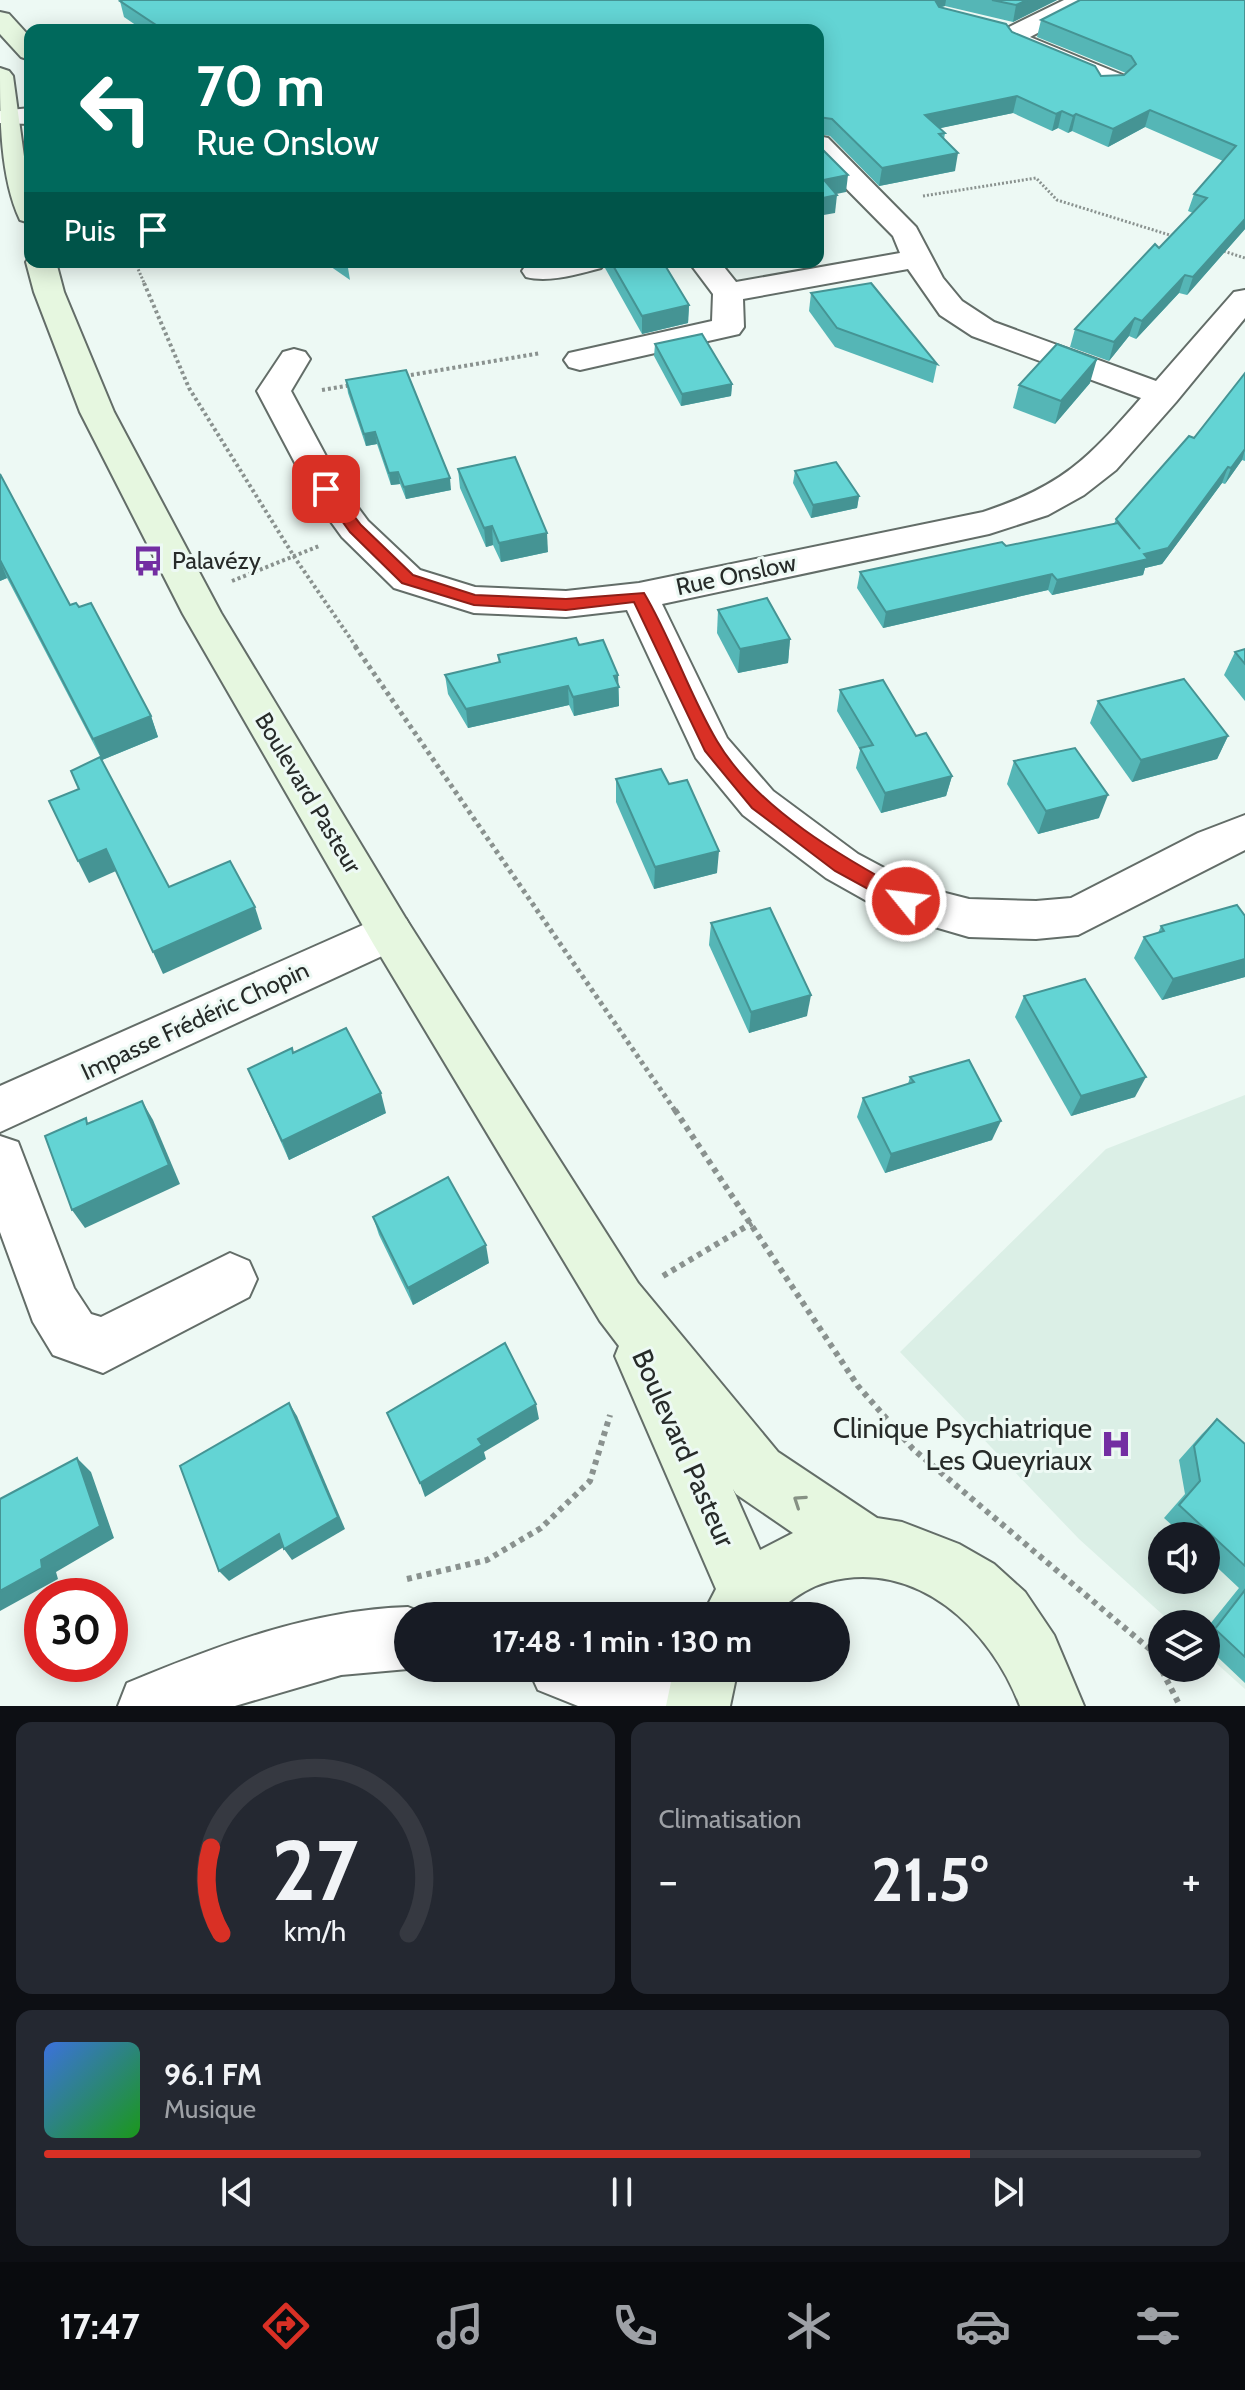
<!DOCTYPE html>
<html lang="fr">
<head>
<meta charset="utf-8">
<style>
  :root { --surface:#171b24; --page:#242831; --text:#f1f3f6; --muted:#9ea1a6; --line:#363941; --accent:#d93025 }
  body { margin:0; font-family:Cabin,sans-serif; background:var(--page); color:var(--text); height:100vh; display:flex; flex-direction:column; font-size:30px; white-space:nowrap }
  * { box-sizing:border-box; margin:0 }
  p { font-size:26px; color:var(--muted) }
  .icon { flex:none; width:44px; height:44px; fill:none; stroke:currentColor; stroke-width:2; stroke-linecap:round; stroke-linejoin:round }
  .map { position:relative; height:1706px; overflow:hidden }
  .drawer { display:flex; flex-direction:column; gap:16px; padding:16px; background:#0d0f14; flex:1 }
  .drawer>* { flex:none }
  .hud { position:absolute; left:24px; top:24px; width:800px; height:244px; border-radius:16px; box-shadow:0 4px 20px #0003; background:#00695c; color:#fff; overflow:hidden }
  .fabs { position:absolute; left:1148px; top:1522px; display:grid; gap:16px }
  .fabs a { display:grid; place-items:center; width:72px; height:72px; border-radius:50%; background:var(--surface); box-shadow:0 4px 20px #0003; font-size:40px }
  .speed { position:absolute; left:24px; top:1578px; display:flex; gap:16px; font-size:40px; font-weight:700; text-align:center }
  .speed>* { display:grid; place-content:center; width:104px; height:104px; border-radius:50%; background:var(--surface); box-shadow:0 4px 20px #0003; line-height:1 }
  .speed .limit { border:12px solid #d22; background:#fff; color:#111 }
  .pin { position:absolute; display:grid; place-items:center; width:68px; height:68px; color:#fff; margin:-34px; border-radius:16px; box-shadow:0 4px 12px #0006 }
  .me { position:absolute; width:88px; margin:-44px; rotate:299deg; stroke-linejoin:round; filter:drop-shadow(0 0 6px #0008) }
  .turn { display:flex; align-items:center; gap:28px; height:168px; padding:0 40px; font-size:36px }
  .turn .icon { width:104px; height:104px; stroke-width:2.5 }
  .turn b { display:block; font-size:56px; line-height:68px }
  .then { display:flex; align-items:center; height:76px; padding:0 40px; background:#0003; gap:16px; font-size:30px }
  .big { font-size:60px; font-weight:700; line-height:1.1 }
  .drawer .card { flex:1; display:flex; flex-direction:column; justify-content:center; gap:12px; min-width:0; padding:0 28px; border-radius:16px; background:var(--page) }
  .drawer .dial { align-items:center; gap:0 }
  .dial svg { height:208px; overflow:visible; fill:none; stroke:var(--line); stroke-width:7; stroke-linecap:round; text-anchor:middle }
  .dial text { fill:var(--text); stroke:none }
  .song { display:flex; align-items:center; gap:24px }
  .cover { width:96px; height:96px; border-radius:12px; background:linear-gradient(135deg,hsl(220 70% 55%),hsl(120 70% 35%)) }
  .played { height:8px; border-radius:4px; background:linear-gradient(90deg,var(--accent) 80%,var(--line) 80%) }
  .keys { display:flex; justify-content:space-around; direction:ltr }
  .heat { display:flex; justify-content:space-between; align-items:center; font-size:44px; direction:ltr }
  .drawer .tiles { flex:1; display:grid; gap:16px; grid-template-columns:1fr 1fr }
  .card:last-child { grid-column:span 2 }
  .trip { position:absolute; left:394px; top:1602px; width:456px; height:80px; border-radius:40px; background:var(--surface); box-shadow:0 4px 20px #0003; font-weight:700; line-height:80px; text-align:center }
  .tab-bar { display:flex; height:128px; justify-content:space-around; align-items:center; background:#090b0e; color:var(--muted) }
  .tab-bar .icon { width:56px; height:56px }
  .tab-bar .active { color:var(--accent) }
  .tab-bar b { font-size:36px; color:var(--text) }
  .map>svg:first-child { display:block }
  .built { fill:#dbefe6; fill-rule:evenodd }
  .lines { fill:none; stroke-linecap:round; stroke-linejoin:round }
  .street-casing { stroke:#636d68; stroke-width:4 }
  .secondary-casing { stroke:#636d68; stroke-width:4 }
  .path-far3 { stroke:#8a928f; stroke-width:3; stroke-dasharray:2 2; stroke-linecap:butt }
  .path-far2 { stroke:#8a928f; stroke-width:4; stroke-dasharray:3 3; stroke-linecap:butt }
  .path-far1 { stroke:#8a928f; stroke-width:5; stroke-dasharray:4 4; stroke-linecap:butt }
  .path { stroke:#8a928f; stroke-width:6; stroke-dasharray:5 5; stroke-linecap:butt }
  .street { fill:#fff; fill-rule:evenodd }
  .secondary { fill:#e6f7e0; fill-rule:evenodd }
  .wall { fill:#55b6b6 }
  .shaded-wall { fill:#459494 }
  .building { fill:#63d4d4; stroke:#459494; stroke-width:2 }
  .oneway { stroke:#869184 }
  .route { fill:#d93025; stroke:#8d1f18; stroke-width:2 }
  .labels { text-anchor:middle; stroke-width:6; stroke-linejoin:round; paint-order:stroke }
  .poi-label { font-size:24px; fill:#272b29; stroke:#edf9f4; text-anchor:start }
  .street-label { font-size:24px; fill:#272b29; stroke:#edf9f4 }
  .near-poi-label { font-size:28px; fill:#272b29; stroke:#edf9f4; text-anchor:end }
  .near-street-label { font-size:28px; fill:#272b29; stroke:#edf9f4 }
</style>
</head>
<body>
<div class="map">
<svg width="1245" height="1706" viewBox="0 0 1245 1706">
  <rect width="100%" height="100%" fill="#edf9f4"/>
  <path class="built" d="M1245,1095V1689L1206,1654V1624H1173L1079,1539L900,1352L1106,1149ZM1162,1536H1206V1580H1162Z"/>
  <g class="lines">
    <g class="street-casing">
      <g id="street">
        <path d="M1064,0H1095L1091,5L1030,37L1125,76L1129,81C1122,91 1109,93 1097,90L1093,85L1095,82L1010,46L1004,33L1007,28Z"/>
        <polygon points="30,108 30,124 0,123 0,111"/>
        <path d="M818,136L828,138L916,227L943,278L962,301L994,322L1156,381L1234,292L1245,290V318L1176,402L1116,470L1084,495L1048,515L989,534L662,604L727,738L773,791L858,854L918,886L969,899L1036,901L1071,898L1198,833L1245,815V850L1078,935L1036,939L969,937L890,914L826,878L743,815L696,758L627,610L566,617L474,613L394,588L342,537L313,497L257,391L283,352L294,349L305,352L310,359L291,391L342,486L368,521L420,570L475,587L566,591L639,583L983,512C1062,486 1088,459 1141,398L972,336L940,315L908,269L743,299L744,327L739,334L580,370L569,367L564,360L569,353L712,321L713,294L689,262H720L736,282L900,253L893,236L818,160Z"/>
        <path d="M537,262H605L601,268C578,274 549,283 526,277L522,271L526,265Z"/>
        <polygon points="390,913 406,919 413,932 406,945 0,1132 0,1086"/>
        <polygon points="0,1136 18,1142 74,1288 91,1314 101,1317 230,1253 249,1261 257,1279 249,1297 103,1373 53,1355 33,1322 0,1232"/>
        <path d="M408,1607L430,1616H408V1668H411L408,1669L341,1675L235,1706H118L127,1683C217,1646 310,1610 408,1607Z"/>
        <polygon points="528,1668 650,1668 690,1683 699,1706 578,1706 538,1690"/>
      </g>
    </g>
    <g class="secondary-casing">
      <g id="secondary">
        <polygon points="0,12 9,14 30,37 30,60 21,57 0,34"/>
        <path d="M0,68L9,71L13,76L26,171L30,180V223L20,220C0,177 0,118 0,68Z"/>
        <path d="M30,256V262H56L64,292L114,412L221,613L406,919L638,1283L778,1452L877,1518L902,1522L959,1544L994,1564L1025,1592L1054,1635L1084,1706H1020C991,1629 916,1557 827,1582C812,1586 796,1596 784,1606C781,1609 779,1613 776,1615C766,1621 716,1616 702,1616L716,1589L615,1356L619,1346L600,1321L374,945L183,614L80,412L34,292L26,262ZM733,1489L736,1494L793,1533L760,1550Z"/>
        <polygon points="674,1668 738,1668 730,1706 666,1706"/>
      </g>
    </g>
    <g class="path-far3">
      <polyline points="923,196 1036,178 1057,200 1176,237"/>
      <polyline points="1220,250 1245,258"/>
      <polyline points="135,262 145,285"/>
    </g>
    <g class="path-far2">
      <polyline points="144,283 189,388 295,558 357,648"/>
      <polyline points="405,376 541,353"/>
      <polyline points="322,390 352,385"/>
      <polyline points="232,581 319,546"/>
    </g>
    <polyline class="path-far1" points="355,646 676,1112"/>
    <g class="path">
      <polyline points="675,1110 858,1386 913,1449 1152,1651 1180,1706"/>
      <polyline points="663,1276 752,1223"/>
      <polyline points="407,1579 487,1560 541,1528 590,1481 610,1415"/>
    </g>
    <use href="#street" class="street"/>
    <use href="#secondary" class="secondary"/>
  </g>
  <g class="wall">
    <polygon points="123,0 1057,0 1013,22 945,6 939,8 1012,32 1101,76 1124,75 1126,73 1037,37 1041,20 1245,0 1245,229 1187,295 1179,293 1136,339 1129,336 1109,361 1070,347 1075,329 1159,248 1193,213 1188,211 1194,194 1223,161 1145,127 1108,147 1072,131 1068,133 1058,128 1052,131 1013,113 940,128 945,133 944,139 955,171 879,186 830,136 818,134 818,30 143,30 124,17 120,1"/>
    <polygon points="324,262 347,262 350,280"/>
    <polygon points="604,262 663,262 689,305 688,323 642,334 605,268"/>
    <polygon points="811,293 937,364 933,383 835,347 809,311"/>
    <polygon points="655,344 732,384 731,396 681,406 654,356"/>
    <polygon points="1245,373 1245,461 1242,460 1225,484 1222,483 1162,564 1145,568 1143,575 1052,595 1048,590 883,628 857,588 860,572 1006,546 1114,524 1116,519 1194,438"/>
    <polygon points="346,380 451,490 406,499 400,484 391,485 377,444 366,446 348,393"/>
    <polygon points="1090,383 1055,424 1013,408 1019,385"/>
    <polygon points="458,469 548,552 501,562 493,545 486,547 460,488"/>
    <polygon points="795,471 859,496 857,508 811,518 793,483"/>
    <polygon points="0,474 70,605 151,716 158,737 102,760 7,578 0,581"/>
    <polygon points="718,610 790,639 788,663 738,673 717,633"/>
    <polygon points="579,645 618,675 619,706 574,716 569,705 468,728 448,694 445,675 499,662 498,655"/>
    <polygon points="1245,649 1245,701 1224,675 1235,652"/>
    <polygon points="840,690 916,736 952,776 946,796 881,813 856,768 860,750 837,711"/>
    <polygon points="1098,701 1228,736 1217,759 1132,782 1090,723"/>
    <polygon points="1014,761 1099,818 1038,834 1007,784"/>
    <polygon points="616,779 717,873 654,889 616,802"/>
    <polygon points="1245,916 1245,977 1162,1000 1134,958 1144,937 1158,933 1161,926"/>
    <polygon points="711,923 807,1016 749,1033 709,945"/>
    <polygon points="1024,996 1135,1097 1071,1116 1015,1017"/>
    <polygon points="293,1053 386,1113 289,1160 248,1069"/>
    <polygon points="910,1077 992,1140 885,1173 857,1117 863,1098 908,1084"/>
    <polygon points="373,1217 489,1263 413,1305 379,1235"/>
    <polygon points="1217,1419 1245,1444 1245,1683 1206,1646 1206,1629 1239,1588 1206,1557 1206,1536 1184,1536 1164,1518 1185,1494 1179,1460 1202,1434"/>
  </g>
  <g class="shaded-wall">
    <polygon points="934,0 946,0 945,6 936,8"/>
    <polygon points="1027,0 1057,0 1013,22 1016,5"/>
    <polygon points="1017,96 1013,113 922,132 925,115"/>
    <polygon points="1150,110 1145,127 1108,147 1113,129"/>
    <polygon points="1062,111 1058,128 1052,131 1056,114"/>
    <polygon points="1076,114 1072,131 1068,133 1073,116"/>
    <polygon points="958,153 955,171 879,186 882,168"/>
    <polygon points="848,175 846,192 822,197 824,180"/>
    <polygon points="837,195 835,213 818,216 818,199"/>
    <polygon points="1245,219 1245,229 1187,295 1193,277"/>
    <polygon points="1185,275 1179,293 1136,339 1142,321"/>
    <polygon points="689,305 688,323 642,334 642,316"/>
    <polygon points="1135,318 1129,336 1109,361 1114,342"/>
    <polygon points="1097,359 1090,383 1055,424 1061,401"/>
    <polygon points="732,384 731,396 681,406 682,394"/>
    <polygon points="375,432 377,444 366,446 364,434"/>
    <polygon points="1245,449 1242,460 1225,484 1231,468"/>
    <polygon points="1228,467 1222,483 1162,564 1145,568 1143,575 1052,595 1057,580 1144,554"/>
    <polygon points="398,472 400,484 391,485 389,473"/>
    <polygon points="450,478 451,490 406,499 404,487"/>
    <polygon points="859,496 857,508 811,518 813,505"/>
    <polygon points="492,526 493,545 486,547 484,528"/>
    <polygon points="547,533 548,552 501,562 499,543"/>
    <polygon points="0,561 7,578 0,581"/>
    <polygon points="1052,574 1048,590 883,628 886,612"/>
    <polygon points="790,639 788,663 738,673 740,649"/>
    <polygon points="618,675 619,706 574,716 573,697 614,676"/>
    <polygon points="568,686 569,705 468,728 466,709"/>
    <polygon points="151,716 158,737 102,760 93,739"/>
    <polygon points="1228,736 1217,759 1132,782 1141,760"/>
    <polygon points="952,776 946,796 881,813 885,793"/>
    <polygon points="1108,795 1099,818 1038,834 1046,811"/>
    <polygon points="106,849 116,871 89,883 78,861"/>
    <polygon points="719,851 717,873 654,889 655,867"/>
    <polygon points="255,907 262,929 163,974 153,952"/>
    <polygon points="1245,959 1245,977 1162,1000 1173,979"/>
    <polygon points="811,995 807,1016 749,1033 751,1012"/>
    <polygon points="1146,1077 1135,1097 1071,1116 1081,1096"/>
    <polygon points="381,1093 386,1113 289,1160 282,1141"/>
    <polygon points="142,1101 153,1120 180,1184 85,1228 72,1210"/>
    <polygon points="1001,1121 992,1140 885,1173 891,1154"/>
    <polygon points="486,1245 489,1263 413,1305 408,1288"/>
    <polygon points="289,1403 297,1416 345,1529 292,1560 284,1549"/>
    <polygon points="536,1404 539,1419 484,1452 486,1459 425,1497 420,1483 478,1439"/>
    <polygon points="77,1458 91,1472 114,1538 56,1572 58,1579 0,1611 0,1591 41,1560"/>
    <polygon points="279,1534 287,1545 229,1581 219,1571"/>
  </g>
  <g class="building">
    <polygon points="123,0 935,0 939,7 1006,24 1012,32 1095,66 1101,76 1124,75 1136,64 1131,56 1041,20 1080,0 1245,0 1245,219 1193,277 1185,275 1142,321 1135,318 1114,342 1075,329 1155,244 1159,248 1207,198 1194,194 1236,146 1150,110 1113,129 1076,114 1073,116 1062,111 1056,114 1017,96 925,115 945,133 939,134 958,153 882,168 832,119 818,117 818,30 159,30 162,29 120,1"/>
    <polygon points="992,0 1027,0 1016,5"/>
    <polygon points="818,145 848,175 824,180 837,195 818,199"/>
    <polygon points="611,262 663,262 689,305 642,316"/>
    <polygon points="871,283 937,364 837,328 811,293"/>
    <polygon points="702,334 732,384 682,394 655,344"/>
    <polygon points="1057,344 1097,359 1061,401 1019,385"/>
    <polygon points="406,370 450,478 404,487 398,472 389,473 375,432 364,434 346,380"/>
    <polygon points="1245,373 1245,449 1231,468 1228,467 1168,548 1144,554 1148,559 1057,580 1052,574 886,612 860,572 1002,542 1006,546 1118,523 1140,549 1116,519 1189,436 1194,438"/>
    <polygon points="515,457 547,533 499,543 492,526 484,528 458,469"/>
    <polygon points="836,462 859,496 813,505 795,471"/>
    <polygon points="0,474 70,605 76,603 79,607 91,603 151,716 93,739 0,560"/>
    <polygon points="767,598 790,639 740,649 718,610"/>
    <polygon points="576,638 579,645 603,640 618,675 614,676 619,687 573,697 568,686 466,709 445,675 500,662 498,655"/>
    <polygon points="1245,649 1245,664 1235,652"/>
    <polygon points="1184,679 1228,736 1141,760 1098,701"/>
    <polygon points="883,680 916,736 926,733 952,776 885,793 860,748 873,745 840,690"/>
    <polygon points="1075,748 1108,795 1046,811 1014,761"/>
    <polygon points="100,757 169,887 230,861 255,907 153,952 106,849 78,861 49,801 79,789 71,771"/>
    <polygon points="661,769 669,784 687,780 719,851 655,867 616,779"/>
    <polygon points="1237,905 1245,916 1245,959 1173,979 1144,937 1164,931 1161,926"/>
    <polygon points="770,908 811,995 751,1012 711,923"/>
    <polygon points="1085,979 1146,1077 1081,1096 1024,996"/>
    <polygon points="346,1028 381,1093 282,1141 248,1069 292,1048 293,1053"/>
    <polygon points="969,1060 1001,1121 891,1154 863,1098 914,1082 910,1077"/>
    <polygon points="142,1101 169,1165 72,1210 45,1136 86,1118 87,1124"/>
    <polygon points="448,1177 486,1245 408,1288 373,1217"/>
    <polygon points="505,1343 536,1404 478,1439 482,1445 420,1483 387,1413"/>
    <polygon points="289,1403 338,1517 284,1549 279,1534 219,1571 180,1466"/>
    <polygon points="1217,1419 1245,1444 1245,1566 1179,1505 1200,1481 1194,1446"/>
    <polygon points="77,1458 100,1526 41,1560 42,1568 0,1591 0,1499"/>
    <polygon points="1245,1590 1245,1657 1215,1629"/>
  </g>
  <defs><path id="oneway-chevron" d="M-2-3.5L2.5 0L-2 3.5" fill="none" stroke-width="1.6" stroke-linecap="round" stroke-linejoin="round" transform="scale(2)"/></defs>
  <use class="oneway" href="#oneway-chevron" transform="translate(799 1501) rotate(-146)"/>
  <path class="route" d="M326,484L331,486L361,525L413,575L475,595L566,599L644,593C672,640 689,694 717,741C757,809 845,859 912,895L915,901L912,906H899L835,871L752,808L705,751L634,602L566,610L474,605L402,583L350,532L319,489Z"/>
  <defs>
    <g id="bus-bare" transform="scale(2.4)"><path d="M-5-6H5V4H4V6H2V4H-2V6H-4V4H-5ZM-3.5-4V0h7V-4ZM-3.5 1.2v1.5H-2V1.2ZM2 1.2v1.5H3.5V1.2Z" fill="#732ea2" stroke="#edf9f4" stroke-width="2.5" paint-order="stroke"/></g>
    <g id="hospital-bare" transform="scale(2.4)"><path d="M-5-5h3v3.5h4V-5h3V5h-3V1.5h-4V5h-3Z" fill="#732ea2" stroke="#edf9f4" stroke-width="2.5" paint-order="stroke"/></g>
  </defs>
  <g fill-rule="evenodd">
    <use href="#bus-bare" x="148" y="561"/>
    <use href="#hospital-bare" x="1116" y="1444"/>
  </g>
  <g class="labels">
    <g class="poi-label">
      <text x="172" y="569">Palavézy</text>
    </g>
    <g class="street-label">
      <text transform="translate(736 575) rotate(-12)" y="8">Rue Onslow</text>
      <text transform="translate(308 793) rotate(59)" y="8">Boulevard Pasteur</text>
      <text transform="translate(195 1021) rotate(-25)" y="8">Impasse Frédéric Chopin</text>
    </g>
    <g class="near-poi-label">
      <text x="1092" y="1438">Clinique Psychiatrique<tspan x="1092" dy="32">Les Queyriaux</tspan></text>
    </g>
    <g class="near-street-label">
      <text transform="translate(684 1448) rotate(66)" y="10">Boulevard Pasteur</text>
    </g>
  </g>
</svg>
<div class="fabs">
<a><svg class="icon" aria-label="sound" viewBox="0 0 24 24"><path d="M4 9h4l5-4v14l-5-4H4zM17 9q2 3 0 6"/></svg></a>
<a><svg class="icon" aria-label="layers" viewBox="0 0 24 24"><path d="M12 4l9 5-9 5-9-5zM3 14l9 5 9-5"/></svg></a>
</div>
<div class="speed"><div class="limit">30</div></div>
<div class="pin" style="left:326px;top:489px;background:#d93025"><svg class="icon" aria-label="arrive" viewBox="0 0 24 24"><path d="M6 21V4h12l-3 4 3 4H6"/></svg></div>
<svg class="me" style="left:906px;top:901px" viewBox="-20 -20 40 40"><circle r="17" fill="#d93025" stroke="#fff" stroke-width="3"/><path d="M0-11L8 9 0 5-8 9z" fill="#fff"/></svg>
<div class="trip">17:48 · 1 min · 130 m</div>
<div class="hud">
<div class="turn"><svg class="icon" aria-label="left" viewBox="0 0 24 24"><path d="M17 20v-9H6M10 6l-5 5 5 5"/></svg><div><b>70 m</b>Rue Onslow</div></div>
<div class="then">Puis<svg class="icon" aria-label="arrive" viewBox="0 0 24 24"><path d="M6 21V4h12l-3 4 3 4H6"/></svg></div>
</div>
</div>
<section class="drawer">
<div class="tiles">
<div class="card dial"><svg viewBox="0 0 100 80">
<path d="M14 69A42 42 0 1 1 86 69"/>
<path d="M14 69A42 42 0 0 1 10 36" stroke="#d93025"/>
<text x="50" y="56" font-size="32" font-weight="700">27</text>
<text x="50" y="72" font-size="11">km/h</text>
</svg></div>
<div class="card"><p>Climatisation</p>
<div class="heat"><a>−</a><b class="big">21.5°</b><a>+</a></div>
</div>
<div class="card">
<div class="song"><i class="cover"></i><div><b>96.1 FM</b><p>Musique</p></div></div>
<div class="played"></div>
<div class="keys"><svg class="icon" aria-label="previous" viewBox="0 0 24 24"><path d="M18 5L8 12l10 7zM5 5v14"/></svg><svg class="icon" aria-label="pause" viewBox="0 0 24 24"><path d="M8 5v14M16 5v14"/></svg><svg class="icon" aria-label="next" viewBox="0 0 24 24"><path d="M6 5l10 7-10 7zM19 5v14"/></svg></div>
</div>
</div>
</section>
<nav class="tab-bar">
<b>17:47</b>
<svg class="icon active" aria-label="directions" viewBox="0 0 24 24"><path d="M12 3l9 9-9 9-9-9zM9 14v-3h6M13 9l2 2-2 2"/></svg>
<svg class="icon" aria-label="music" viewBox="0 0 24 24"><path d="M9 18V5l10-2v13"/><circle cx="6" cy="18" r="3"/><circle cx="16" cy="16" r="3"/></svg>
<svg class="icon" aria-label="phone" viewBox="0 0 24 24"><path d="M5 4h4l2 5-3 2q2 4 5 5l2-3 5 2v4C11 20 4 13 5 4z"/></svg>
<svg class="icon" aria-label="climate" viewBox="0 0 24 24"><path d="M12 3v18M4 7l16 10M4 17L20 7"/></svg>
<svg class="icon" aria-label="car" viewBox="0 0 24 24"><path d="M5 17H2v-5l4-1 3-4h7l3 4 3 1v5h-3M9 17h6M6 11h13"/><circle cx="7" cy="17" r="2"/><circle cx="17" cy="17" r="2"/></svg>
<svg class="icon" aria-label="filters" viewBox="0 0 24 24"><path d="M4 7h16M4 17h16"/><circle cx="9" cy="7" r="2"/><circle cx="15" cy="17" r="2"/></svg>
</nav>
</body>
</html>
